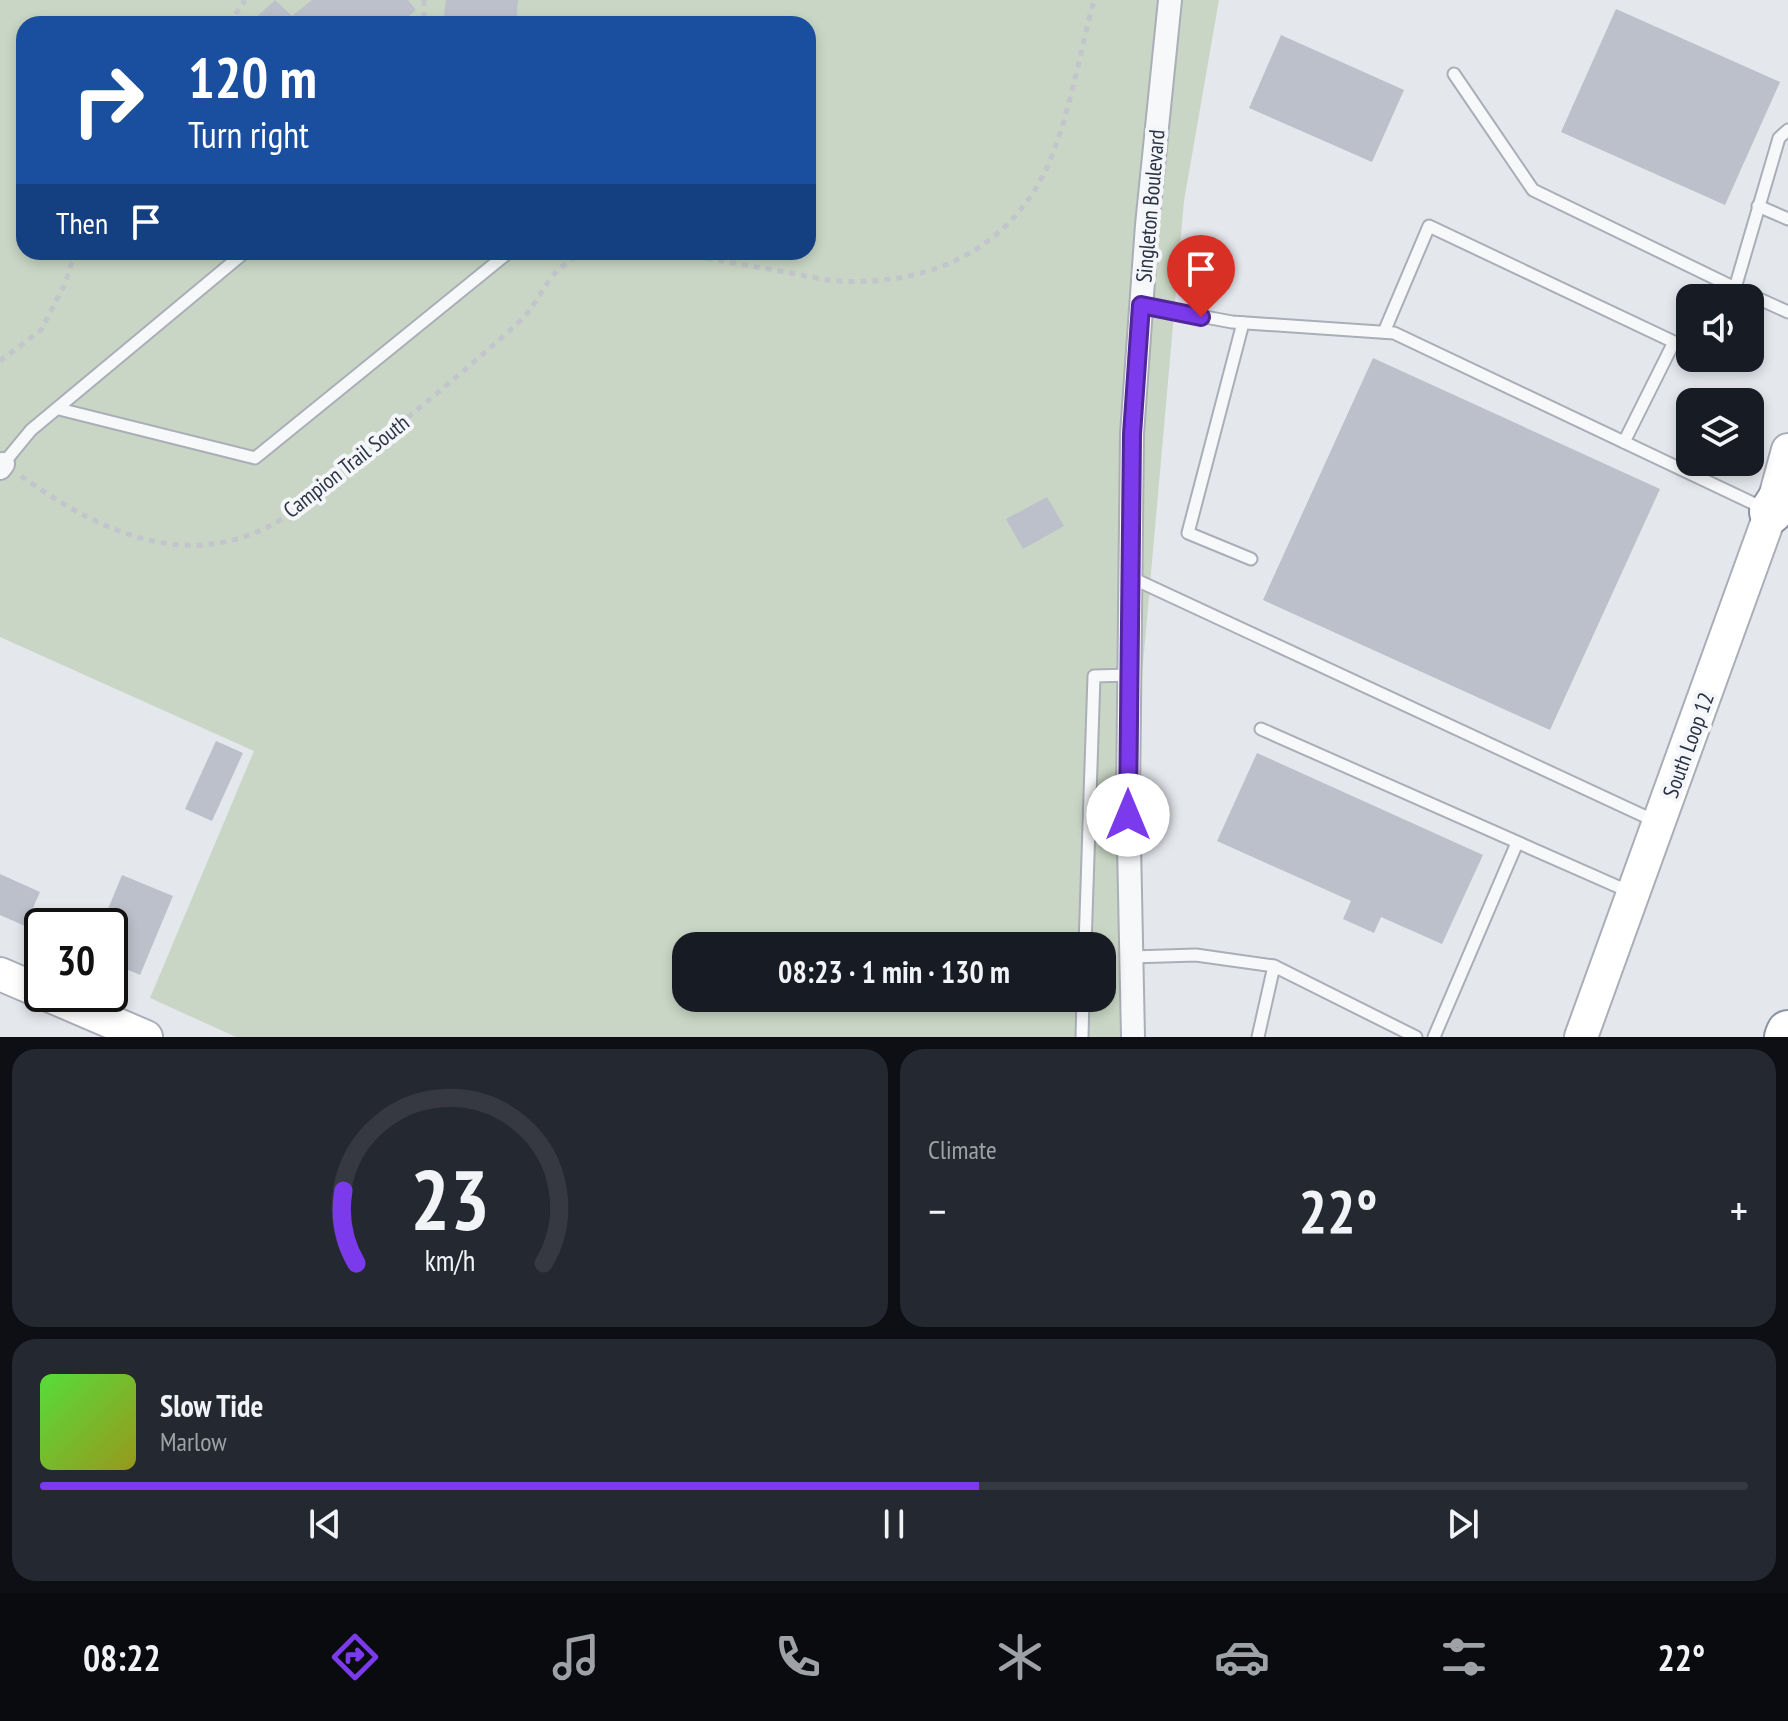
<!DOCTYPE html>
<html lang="en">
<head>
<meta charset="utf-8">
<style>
  :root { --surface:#171b24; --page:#242831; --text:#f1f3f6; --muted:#9ea1a6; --line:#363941; --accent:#7c3aed }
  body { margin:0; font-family:"PT Sans Narrow",sans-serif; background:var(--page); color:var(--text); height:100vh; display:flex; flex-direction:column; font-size:30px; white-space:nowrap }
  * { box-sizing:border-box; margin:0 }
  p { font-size:26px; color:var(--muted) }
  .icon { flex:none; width:44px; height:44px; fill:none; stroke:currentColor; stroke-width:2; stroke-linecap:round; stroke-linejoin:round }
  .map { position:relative; height:1037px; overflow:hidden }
  .details { display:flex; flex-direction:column; gap:12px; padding:12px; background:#0d0f14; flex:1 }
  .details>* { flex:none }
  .guide { position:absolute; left:16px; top:16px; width:800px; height:244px; border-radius:24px; box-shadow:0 4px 12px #0003; background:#1a4fa0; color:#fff; overflow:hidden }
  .fabs { position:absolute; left:1676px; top:284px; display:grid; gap:16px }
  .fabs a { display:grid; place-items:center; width:88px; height:88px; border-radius:16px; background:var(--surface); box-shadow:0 4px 12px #0003; font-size:40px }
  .speed { position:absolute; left:24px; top:908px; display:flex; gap:16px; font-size:40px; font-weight:700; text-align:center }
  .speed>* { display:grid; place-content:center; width:104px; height:104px; border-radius:50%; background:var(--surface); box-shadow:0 4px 12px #0003; line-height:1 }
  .speed .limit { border:4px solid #111; border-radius:12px; background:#fff; color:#111 }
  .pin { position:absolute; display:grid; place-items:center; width:68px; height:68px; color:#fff; margin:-82px -34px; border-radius:50% 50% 50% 0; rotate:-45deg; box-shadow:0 0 8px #0007 }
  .pin .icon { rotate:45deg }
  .me { position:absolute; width:88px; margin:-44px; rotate:0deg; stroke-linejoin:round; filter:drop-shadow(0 0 6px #0008) }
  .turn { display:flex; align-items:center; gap:28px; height:168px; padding:0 40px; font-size:36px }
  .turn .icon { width:104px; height:104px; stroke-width:2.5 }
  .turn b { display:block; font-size:56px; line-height:68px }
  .then { display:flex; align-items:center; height:76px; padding:0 40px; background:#0003; gap:16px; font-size:30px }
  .big { font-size:60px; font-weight:800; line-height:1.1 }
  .details .widget { flex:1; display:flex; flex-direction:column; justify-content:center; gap:12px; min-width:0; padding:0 28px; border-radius:24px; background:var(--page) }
  .details .dial { align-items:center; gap:0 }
  .dial svg { height:208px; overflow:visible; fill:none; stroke:var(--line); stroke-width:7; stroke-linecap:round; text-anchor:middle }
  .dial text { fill:var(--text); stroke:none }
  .song { display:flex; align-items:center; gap:24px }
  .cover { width:96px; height:96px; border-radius:12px; background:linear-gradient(135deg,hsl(110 70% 55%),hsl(60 70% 35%)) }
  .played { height:8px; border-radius:4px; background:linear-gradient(90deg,var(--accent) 55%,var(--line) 55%) }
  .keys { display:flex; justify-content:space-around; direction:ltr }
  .heat { display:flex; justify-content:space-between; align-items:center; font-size:44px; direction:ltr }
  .details .tiles { flex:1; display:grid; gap:12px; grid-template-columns:1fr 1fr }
  .widget:last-child { grid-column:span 2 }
  .trip { position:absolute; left:672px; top:932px; width:444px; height:80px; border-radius:24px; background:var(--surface); box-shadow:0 4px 12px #0003; font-weight:800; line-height:80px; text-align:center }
  .dock { display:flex; height:128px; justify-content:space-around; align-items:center; background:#090b0e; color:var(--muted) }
  .dock .icon { width:56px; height:56px }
  .dock .active { color:var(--accent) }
  .dock b { font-size:36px; color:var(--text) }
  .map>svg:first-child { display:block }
  .grass { fill:#c9d6c5; fill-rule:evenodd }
  .building { fill:#bbc0ca }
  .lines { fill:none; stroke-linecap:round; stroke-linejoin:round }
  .lane-casing { stroke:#a9aeb7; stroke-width:15 }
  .street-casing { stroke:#a9aeb7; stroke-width:26 }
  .secondary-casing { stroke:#a9aeb7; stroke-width:36 }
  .highway-casing { stroke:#8b94a3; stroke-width:46 }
  .path { stroke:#c2c5cb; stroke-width:5; stroke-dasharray:6 6; stroke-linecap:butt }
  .lane { stroke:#f7f8fa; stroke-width:11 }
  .street { stroke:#f7f8fa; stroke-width:22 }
  .secondary { stroke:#fff; stroke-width:32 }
  .highway { stroke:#fff; stroke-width:42 }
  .route-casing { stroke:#51269a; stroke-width:20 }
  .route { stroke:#7c3aed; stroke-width:14 }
  .labels { text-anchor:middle; stroke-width:8; stroke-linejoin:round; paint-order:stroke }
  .street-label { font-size:22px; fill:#2b3445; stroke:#f4f6f9 }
</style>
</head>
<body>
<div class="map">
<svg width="1788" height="1037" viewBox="0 0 1788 1037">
  <rect width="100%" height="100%" fill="#e4e7ec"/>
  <path class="grass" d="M0,0H1219L1184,201L1128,833L1142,1037H236L150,998L254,751L0,637ZM24,24H808V252H24ZM686,946H1102V998H686Z"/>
  <g class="building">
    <polygon points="275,0 292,16 312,0 408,0 416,10 399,24 249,24"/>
    <polygon points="446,0 518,0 516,24 443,24"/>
    <polygon points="1616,9 1780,82 1725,205 1561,132"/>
    <polygon points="1281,35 1404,90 1372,162 1249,108"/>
    <polygon points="1373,358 1660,489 1550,730 1263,600"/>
    <polygon points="1047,497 1064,526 1023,549 1006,519"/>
    <polygon points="216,741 243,753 212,821 185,809"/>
    <polygon points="1257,753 1483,855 1442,944 1381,917 1374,933 1343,919 1351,901 1217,841"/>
    <polygon points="0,874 40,892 25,926 0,915"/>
    <polygon points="122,875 173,896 140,975 110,962 110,926 101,926"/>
  </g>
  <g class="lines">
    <g class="lane-casing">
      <g id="lane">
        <polyline points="1454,74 1533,190 1735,288"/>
        <polyline points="1788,130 1779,138 1735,288 1788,312"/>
        <polyline points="1758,206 1788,219"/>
        <polyline points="1141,305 1232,322 1394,333 1763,508"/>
        <polyline points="1243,323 1188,533 1251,559"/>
        <polyline points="1384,332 1429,226 1674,342 1624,442"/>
        <polyline points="59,409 255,458 509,252"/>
        <polyline points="3,464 31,430 245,252"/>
        <polyline points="1132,578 1657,822"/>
        <polyline points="1261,729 1630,892"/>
        <polyline points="1085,946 1094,676 1130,675"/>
        <polyline points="1132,957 1196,955 1274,966"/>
        <polyline points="1082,1037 1083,998"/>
        <polyline points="1258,1037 1274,966 1416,1037"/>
        <polyline points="1434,1037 1517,843"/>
      </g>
    </g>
    <g class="street-casing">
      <g id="street">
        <polyline points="0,468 3,464"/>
        <polyline points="1133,1037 1128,797 1132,434 1147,225 1170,0"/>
      </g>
    </g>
    <g class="secondary-casing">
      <g id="secondary">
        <polyline points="0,974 42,992"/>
        <polyline points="46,994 146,1037"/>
        <polyline points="1581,1037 1771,512 1788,450"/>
      </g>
    </g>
    <g class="highway-casing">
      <g id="highway">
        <polyline points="1771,512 1788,486"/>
        <polyline points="1786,1037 1788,1032"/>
      </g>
    </g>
    <g class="path">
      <polyline points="424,0 424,16 430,24"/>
      <polyline points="229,24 245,0"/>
      <path d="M671,252C709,259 747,265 785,272C803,275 821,280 839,281C938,286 1020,244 1055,148C1072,101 1081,48 1094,0"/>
      <polyline points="0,361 41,330 65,284 75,252"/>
      <path d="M21,476C105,536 200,578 294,511C318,493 341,472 364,453C416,411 467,369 517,324C546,298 543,269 587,252"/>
    </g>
    <use href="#lane" class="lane"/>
    <use href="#street" class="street"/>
    <use href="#secondary" class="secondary"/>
    <use href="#highway" class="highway"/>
  </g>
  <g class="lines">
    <g class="route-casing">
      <polyline id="route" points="1128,815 1132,434 1141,305 1201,317"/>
    </g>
    <use href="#route" class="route"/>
  </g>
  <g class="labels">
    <g class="street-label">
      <text transform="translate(1150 206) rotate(-85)" y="8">Singleton Boulevard</text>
      <text transform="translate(346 466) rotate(-38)" y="8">Campion Trail South</text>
      <text transform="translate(1688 745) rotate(-70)" y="8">South Loop 12</text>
    </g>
  </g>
</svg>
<div class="fabs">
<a><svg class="icon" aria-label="sound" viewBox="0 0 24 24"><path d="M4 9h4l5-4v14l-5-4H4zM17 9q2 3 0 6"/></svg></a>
<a><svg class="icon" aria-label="layers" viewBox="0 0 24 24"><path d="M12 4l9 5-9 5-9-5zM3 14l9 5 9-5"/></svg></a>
</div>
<div class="speed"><div class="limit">30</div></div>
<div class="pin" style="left:1201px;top:317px;background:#d93025"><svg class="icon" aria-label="arrive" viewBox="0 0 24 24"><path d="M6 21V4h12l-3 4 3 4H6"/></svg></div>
<svg class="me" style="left:1128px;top:815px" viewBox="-20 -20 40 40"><circle r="19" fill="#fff"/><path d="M0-13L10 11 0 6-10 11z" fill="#7c3aed"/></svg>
<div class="trip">08:23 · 1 min · 130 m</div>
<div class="guide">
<div class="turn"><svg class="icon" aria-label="right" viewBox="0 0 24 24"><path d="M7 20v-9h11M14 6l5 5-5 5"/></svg><div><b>120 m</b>Turn right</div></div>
<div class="then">Then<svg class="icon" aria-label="arrive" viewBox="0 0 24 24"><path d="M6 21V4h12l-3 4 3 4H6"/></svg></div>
</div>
</div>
<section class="details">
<div class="tiles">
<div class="widget dial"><svg viewBox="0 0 100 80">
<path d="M14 69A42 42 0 1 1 86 69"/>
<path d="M14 69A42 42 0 0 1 9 41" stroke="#7c3aed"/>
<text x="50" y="56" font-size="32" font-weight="700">23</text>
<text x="50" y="72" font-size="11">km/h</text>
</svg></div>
<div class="widget"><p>Climate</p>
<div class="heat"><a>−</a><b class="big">22°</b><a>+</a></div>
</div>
<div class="widget">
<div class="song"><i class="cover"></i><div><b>Slow Tide</b><p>Marlow</p></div></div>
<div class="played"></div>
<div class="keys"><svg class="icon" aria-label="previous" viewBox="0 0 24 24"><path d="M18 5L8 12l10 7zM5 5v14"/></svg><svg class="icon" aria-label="pause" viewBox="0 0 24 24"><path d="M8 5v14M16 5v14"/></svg><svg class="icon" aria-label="next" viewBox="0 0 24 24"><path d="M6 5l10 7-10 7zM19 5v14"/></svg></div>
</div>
</div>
</section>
<nav class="dock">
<b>08:22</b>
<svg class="icon active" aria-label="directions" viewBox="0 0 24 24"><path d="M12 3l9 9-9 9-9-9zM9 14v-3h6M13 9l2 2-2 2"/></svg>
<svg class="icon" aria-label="music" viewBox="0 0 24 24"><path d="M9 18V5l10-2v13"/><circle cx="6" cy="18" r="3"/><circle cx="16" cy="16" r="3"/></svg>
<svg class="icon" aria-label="phone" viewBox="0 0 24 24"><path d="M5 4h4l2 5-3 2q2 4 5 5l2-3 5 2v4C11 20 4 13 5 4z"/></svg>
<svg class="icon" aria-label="climate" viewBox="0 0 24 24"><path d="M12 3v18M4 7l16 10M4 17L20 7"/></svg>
<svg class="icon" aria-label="car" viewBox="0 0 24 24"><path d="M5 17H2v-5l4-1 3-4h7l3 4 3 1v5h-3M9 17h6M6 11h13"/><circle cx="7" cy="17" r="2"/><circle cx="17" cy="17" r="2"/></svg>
<svg class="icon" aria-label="filters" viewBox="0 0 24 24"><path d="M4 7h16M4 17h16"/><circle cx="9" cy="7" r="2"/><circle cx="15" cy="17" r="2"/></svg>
<b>22°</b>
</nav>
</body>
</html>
